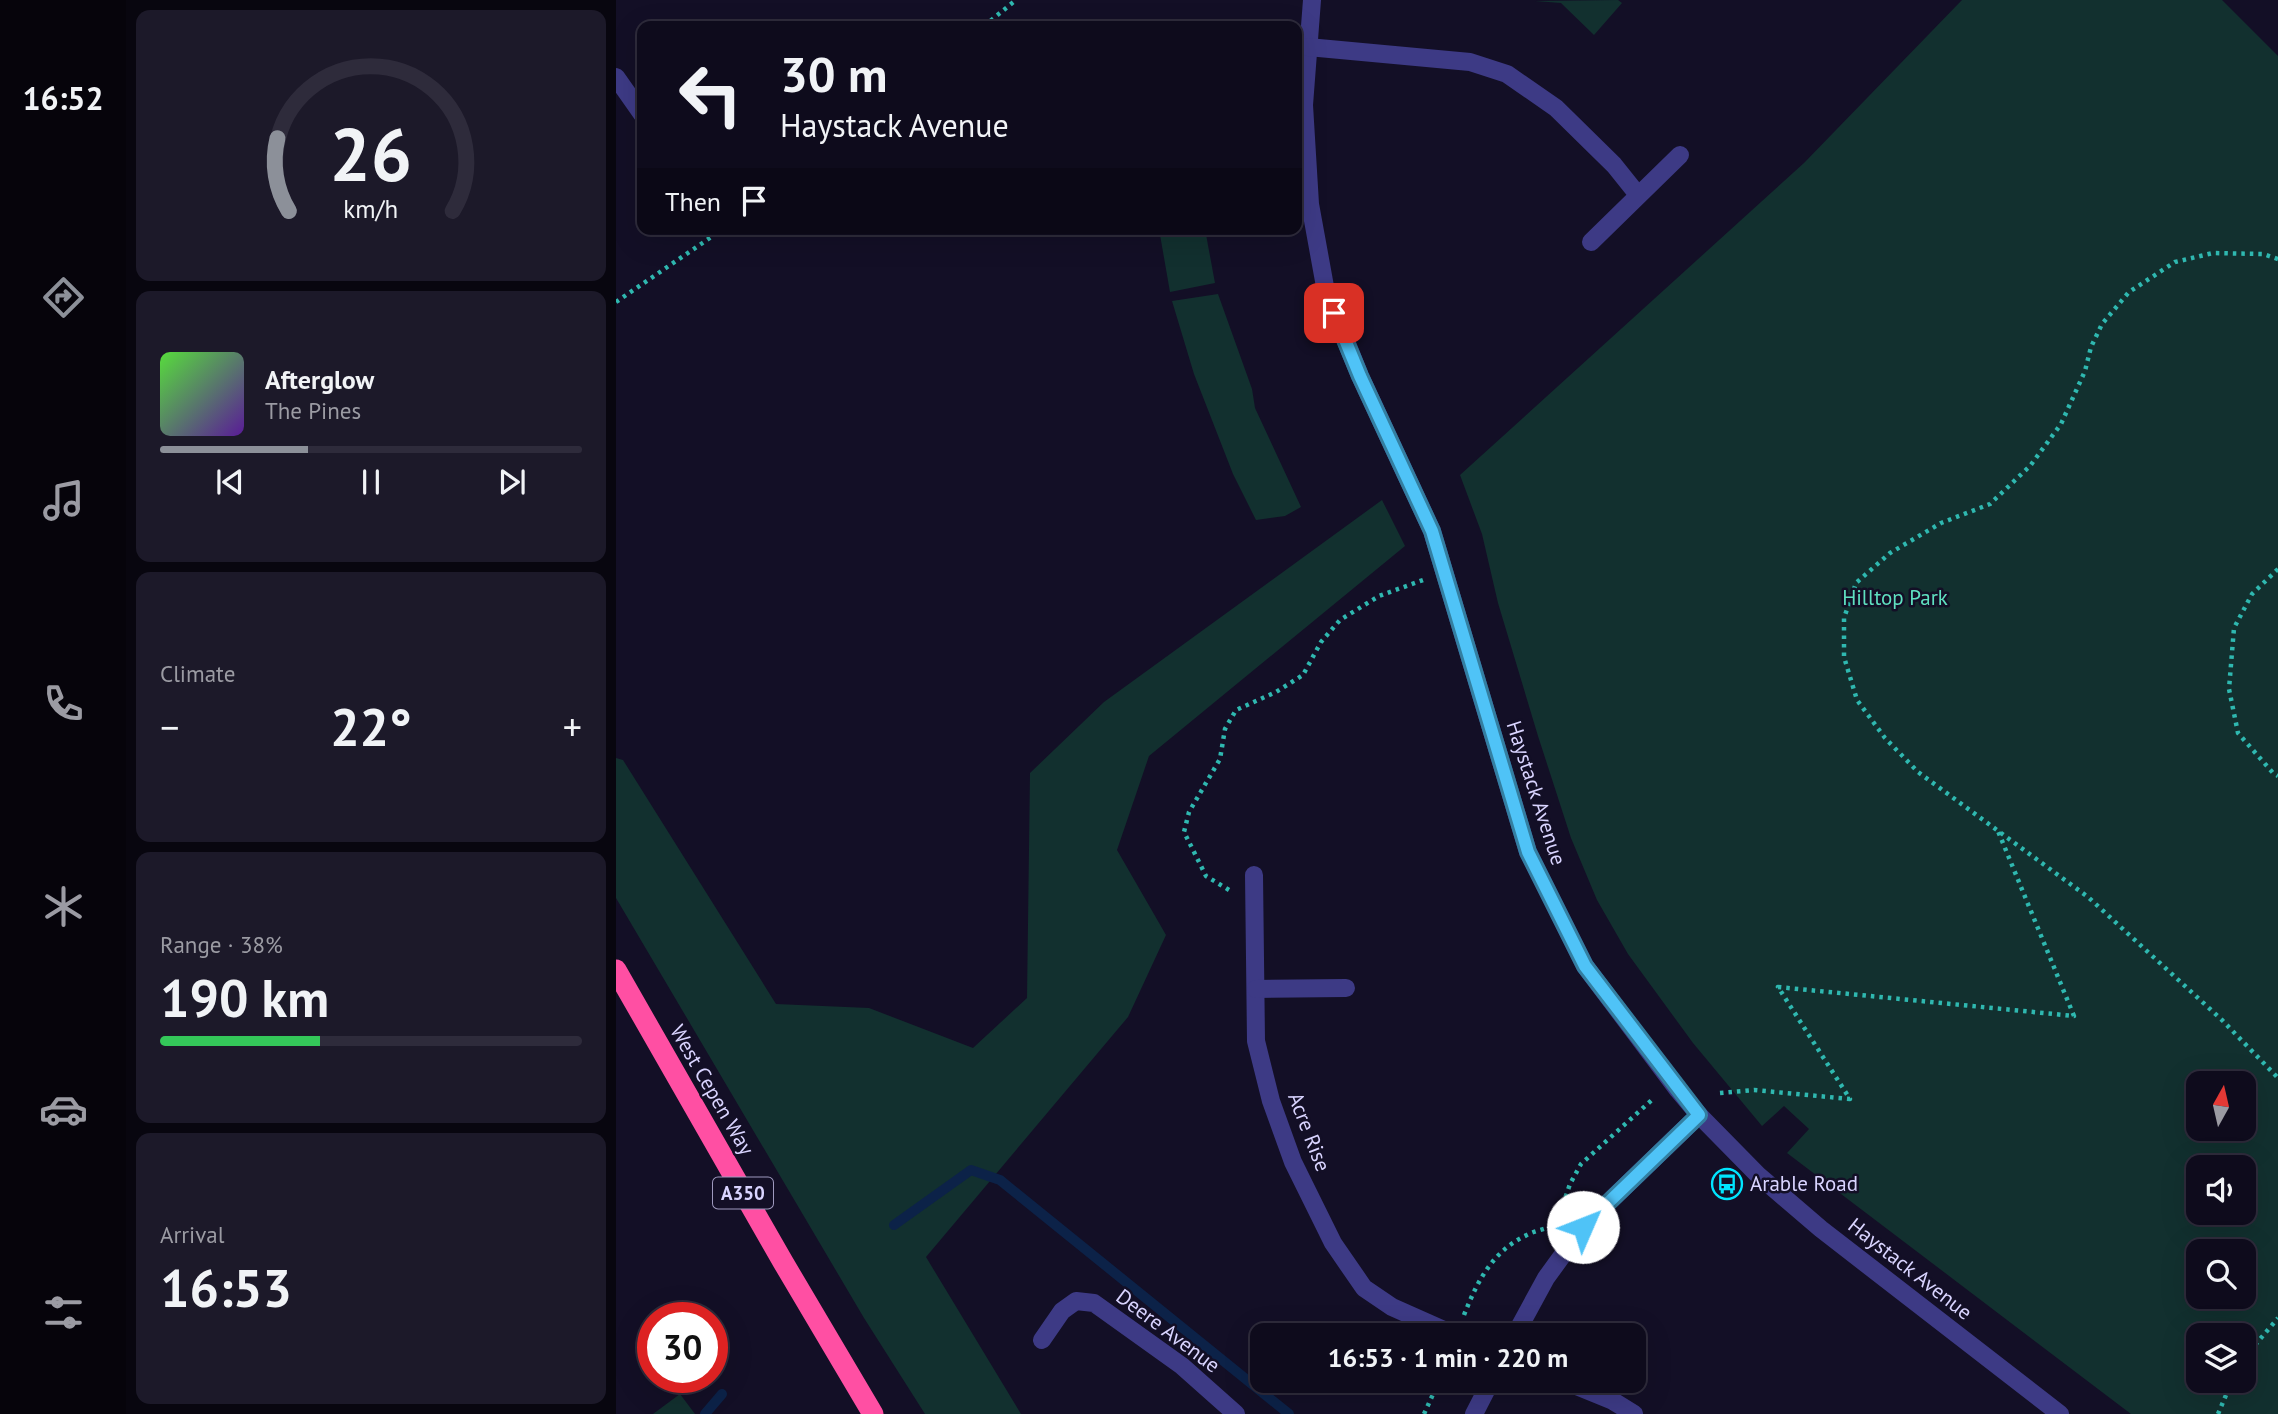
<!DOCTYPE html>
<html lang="en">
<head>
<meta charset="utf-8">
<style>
  :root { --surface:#0e0b1c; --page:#1c1929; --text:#f1f3f6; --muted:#9b9ba3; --line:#2e2b3b; --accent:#8c9099 }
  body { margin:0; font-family:"PT Sans",sans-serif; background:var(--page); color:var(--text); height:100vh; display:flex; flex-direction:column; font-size:26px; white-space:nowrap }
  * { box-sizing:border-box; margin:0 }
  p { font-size:23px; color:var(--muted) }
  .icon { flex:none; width:38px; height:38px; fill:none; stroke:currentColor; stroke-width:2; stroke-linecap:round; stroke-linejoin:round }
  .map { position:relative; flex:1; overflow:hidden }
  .sheet { display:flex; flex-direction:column; gap:10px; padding:10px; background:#08060f; width:490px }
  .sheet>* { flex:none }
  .guide { position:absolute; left:21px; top:21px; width:665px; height:214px; border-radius:14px; box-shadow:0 7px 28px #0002,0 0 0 2px var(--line); background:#0e0b1c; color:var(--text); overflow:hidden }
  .needle { width:46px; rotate:8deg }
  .fabs { position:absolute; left:1570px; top:1071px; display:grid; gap:14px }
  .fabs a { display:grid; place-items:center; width:70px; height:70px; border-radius:14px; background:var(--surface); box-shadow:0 7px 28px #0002,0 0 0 2px var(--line); font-size:35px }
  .speed { position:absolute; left:21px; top:1302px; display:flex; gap:14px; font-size:35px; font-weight:700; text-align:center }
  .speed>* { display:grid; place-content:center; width:91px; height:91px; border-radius:50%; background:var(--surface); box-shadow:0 7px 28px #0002,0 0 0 2px var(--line); line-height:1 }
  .speed .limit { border:10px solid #d22; background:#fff; color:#111 }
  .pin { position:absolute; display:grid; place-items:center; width:60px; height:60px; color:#fff; margin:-30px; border-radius:14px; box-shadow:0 4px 10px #0006 }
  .me { position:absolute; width:77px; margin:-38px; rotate:46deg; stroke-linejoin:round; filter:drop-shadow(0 0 5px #0008) }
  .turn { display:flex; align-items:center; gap:24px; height:147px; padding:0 28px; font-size:32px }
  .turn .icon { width:91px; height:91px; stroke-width:2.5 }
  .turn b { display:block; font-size:49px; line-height:60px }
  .then { display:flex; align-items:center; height:66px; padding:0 28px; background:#0003; gap:14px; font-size:26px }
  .big { font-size:52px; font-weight:600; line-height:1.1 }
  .sheet .tile { flex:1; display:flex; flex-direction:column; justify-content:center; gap:10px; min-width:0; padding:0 24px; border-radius:14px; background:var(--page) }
  .sheet .dial { align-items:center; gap:0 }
  .dial svg { height:182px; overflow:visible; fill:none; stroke:var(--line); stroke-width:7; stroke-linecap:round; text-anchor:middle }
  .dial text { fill:var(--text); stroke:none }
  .song { display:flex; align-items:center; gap:21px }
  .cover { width:84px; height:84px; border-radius:10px; background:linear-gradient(135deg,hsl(110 70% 55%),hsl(270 70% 35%)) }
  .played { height:7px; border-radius:4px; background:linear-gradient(90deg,var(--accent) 35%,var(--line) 35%) }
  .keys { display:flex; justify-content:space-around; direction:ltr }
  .heat { display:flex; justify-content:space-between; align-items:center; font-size:38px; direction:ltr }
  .charge { height:10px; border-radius:5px; background:linear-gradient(90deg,#34c759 38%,var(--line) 0) }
  .trip { position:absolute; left:634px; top:1323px; width:396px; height:70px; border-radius:14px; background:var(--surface); box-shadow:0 7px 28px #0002,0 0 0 2px var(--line); font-weight:600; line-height:70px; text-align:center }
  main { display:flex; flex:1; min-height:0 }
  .tab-bar { display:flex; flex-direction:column; width:126px; justify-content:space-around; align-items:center; background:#06040b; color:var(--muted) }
  .tab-bar .icon { width:49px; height:49px }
  .tab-bar .on { color:var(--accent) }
  .tab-bar b { font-size:32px; color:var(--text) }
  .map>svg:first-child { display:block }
  .green { fill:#12302f; fill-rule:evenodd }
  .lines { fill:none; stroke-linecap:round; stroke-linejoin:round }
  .stream { stroke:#0c2248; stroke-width:10 }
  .path { stroke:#2fb8b0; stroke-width:4.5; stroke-dasharray:3.5 5; stroke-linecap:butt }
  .lane { stroke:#3d3a85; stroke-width:18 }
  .street { stroke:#3d3a85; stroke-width:18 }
  .highway { stroke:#ff4fa3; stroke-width:21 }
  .route-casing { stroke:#337fa1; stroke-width:18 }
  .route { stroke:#4fc3f7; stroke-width:12 }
  .labels { text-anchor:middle; stroke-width:5; stroke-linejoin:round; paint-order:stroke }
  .shield { fill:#130f26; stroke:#9e99be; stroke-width:2 }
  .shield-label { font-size:19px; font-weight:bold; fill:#d9d4ff }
  .park-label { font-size:21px; fill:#5fe0c0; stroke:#130f26 }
  .street-label { font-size:21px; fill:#d9d4ff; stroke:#130f26 }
  .poi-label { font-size:21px; fill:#d9d4ff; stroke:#130f26; text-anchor:start }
</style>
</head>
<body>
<main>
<nav class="tab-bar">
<b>16:52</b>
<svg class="icon on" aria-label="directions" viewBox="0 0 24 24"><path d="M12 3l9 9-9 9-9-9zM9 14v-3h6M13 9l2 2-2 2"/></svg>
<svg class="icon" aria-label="music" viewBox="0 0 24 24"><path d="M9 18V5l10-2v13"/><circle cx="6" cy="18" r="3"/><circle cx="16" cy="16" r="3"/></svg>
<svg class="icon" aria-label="phone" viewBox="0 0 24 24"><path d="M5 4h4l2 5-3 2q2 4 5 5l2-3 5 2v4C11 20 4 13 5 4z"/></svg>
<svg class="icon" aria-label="climate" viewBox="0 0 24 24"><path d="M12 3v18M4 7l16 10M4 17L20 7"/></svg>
<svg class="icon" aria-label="car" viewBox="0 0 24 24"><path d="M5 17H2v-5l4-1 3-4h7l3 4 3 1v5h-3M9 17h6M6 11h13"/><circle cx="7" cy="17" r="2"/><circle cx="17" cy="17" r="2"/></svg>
<svg class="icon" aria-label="filters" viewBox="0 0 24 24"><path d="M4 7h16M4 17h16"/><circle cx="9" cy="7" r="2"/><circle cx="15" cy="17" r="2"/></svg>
</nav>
<section class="sheet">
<div class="tile dial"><svg viewBox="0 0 100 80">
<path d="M14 69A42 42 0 1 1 86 69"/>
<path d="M14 69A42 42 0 0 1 9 37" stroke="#8c9099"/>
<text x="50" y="56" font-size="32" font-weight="700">26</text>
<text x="50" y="72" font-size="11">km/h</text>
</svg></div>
<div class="tile">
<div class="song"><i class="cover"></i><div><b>Afterglow</b><p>The Pines</p></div></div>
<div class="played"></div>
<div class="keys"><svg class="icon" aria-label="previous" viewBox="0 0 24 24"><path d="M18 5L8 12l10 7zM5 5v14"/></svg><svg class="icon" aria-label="pause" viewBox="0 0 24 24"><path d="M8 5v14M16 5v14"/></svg><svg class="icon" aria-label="next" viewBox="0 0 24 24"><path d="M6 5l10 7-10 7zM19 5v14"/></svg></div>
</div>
<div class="tile"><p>Climate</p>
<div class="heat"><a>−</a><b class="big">22°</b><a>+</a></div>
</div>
<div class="tile"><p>Range · 38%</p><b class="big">190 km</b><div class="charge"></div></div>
<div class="tile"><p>Arrival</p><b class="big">16:53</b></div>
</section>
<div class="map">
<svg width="1662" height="1414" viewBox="0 0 1662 1414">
  <rect width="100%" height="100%" fill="#130f26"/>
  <g class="green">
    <polygon points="1002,0 1006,3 978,35 945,3 919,1"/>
    <path d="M1346,0H1606L1662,56V1414H1515L1171,1153L1193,1129L1168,1106L1146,1126L1077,1043L1012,954L981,900L955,838L922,736L882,603L866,534L844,475L1188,163ZM1582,1083H1628V1129H1582ZM1582,1167H1628V1213H1582ZM1582,1251H1628V1297H1582ZM1582,1335H1628V1381H1582Z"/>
    <polygon points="543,229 589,229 599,283 554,292"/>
    <polygon points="602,294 636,389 639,408 685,507 669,516 640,520 617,474 578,374 556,301"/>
    <polygon points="766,500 789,546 533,756 501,850 550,935 512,1017 310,1257 405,1414 309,1414 248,1318 0,898 0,758 7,760 160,1004 253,1008 357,1048 411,998 414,773 488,702"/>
    <polygon points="64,1394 79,1414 37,1414"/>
  </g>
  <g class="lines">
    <g class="stream">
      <polyline points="278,1225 355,1170 384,1180 673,1414"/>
      <polyline points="89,1414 106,1394"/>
    </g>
    <g class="path">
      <polyline points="368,26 400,0"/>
      <polyline points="1662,259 1647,254 1597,253 1559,262 1513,292 1486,324 1475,347 1469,371 1445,424 1414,466 1374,504 1325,523 1274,553 1240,583 1228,618 1228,657 1241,700 1269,738 1302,772 1472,897 1606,1020 1662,1078"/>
      <polyline points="0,302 107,229"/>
      <polyline points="1662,569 1636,594 1618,628 1613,689 1622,733 1657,773 1662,776"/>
      <polyline points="613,890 590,876 568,832 573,812 604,759 609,729 620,710 660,692 687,675 705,642 724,620 763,596 807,580"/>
      <polyline points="1104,1093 1138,1090 1234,1099 1162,987 1458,1016 1382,831"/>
      <polyline points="944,1213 954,1184 965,1164 1038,1098"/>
      <path d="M848,1315C861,1282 876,1252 909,1236C917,1231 927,1230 935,1226"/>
      <polyline points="1628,1358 1662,1318"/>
      <polyline points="808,1414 823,1381"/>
      <polyline points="1602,1414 1616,1381"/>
    </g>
    <polyline class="lane" points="0,77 26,114"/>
    <g class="street">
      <polyline points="696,0 688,105 694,204 710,292 744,376 816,531 912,852 969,966 1062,1090 1083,1115 1142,1175 1205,1229 1444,1414"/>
      <polyline points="692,47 854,62 891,74 940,108 998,165 1022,195"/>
      <polyline points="975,242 1064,155"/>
      <polyline points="638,875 640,1041 655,1101 677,1162 717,1243 748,1288 776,1307 839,1335"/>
      <polyline points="640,989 730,988"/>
      <polyline points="899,1335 930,1278 967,1227 1083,1115"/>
      <polyline points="426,1340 446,1311 460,1301 478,1303 566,1366 620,1414"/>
      <polyline points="948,1381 997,1401 1018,1414"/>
      <polyline points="858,1414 875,1381"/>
    </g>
    <polyline class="highway" points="0,970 167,1262 257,1414"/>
  </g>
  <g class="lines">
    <g class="route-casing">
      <polyline id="route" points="718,313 744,376 816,531 912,852 969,966 1083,1115 967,1227"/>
    </g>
    <use href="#route" class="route"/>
  </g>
  <defs>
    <g id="bus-ring" transform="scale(1.575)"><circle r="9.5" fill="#130f26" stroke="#00e5ff" stroke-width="1.5"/><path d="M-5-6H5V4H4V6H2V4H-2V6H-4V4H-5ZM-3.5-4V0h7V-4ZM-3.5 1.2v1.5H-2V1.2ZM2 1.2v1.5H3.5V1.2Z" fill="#00e5ff"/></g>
  </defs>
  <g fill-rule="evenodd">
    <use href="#bus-ring" x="1111" y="1184"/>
  </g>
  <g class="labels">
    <rect class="shield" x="97" y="1177.5" width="60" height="31" rx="5"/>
    <g class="shield-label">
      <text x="127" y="1200">A350</text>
    </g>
    <g class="park-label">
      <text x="1279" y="605">Hilltop Park</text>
    </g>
    <g class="street-label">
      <text transform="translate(920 793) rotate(72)" y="7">Haystack Avenue</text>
      <text transform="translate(96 1090) rotate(60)" y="7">West Cepen Way</text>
      <text transform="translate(693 1132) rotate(69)" y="7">Acre Rise</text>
      <text transform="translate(1294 1269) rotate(38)" y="7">Haystack Avenue</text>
      <text transform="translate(552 1331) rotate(37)" y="7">Deere Avenue</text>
    </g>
    <g class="poi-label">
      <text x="1134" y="1191">Arable Road</text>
    </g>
  </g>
</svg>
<div class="fabs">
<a><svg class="needle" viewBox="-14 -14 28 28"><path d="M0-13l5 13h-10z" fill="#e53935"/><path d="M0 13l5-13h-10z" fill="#9b9ba3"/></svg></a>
<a><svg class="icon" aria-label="sound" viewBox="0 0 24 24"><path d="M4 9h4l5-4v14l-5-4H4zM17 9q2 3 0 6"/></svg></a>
<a><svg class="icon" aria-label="search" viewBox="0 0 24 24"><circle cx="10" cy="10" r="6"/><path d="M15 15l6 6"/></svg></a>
<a><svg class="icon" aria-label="layers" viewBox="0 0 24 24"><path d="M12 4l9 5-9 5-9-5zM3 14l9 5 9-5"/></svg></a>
</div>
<div class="speed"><div class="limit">30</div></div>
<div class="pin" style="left:718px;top:313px;background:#d93025"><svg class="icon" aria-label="arrive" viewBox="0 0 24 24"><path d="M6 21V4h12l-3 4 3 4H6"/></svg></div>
<svg class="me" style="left:967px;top:1227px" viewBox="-20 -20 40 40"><circle r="19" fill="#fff"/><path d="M0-13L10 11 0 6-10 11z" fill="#4fc3f7"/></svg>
<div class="trip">16:53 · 1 min · 220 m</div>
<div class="guide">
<div class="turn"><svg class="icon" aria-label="left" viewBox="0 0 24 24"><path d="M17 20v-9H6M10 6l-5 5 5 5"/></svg><div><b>30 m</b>Haystack Avenue</div></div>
<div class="then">Then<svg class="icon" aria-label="arrive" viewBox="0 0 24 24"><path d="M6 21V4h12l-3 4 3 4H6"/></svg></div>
</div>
</div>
</main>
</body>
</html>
